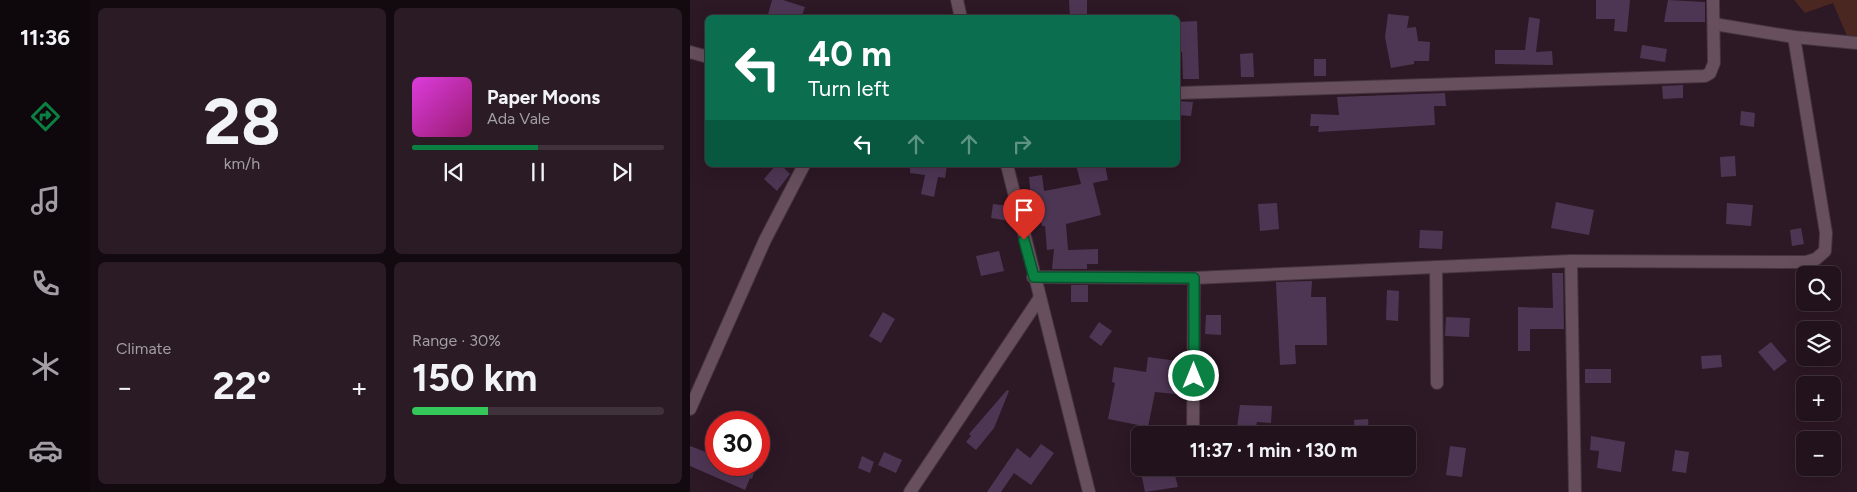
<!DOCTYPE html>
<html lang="en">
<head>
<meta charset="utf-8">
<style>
  :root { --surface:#22121c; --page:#2a1b25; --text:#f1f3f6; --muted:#a29ea3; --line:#3f323b; --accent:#0b8043 }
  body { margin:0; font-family:Figtree,sans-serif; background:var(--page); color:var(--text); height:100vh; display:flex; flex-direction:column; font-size:19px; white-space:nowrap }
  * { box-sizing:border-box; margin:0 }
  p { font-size:16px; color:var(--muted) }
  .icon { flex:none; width:28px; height:28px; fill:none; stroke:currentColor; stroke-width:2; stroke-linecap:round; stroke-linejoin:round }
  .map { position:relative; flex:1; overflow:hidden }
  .details { display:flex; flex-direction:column; gap:8px; padding:8px; background:#130a0f; width:600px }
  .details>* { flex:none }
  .hud { position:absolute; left:15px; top:15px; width:475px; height:152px; border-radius:8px; box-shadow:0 5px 20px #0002,0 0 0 1px var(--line); background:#0b6e4f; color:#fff; overflow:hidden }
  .fabs { position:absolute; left:1106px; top:266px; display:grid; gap:10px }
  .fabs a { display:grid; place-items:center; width:45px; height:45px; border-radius:8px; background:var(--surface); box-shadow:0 5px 20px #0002,0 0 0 1px var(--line); font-size:25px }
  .speed { position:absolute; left:15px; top:411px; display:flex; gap:10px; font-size:25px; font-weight:700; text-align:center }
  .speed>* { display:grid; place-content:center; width:65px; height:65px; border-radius:50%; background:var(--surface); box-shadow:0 5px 20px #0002,0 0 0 1px var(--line); line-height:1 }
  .speed .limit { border:8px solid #d22; background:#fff; color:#111 }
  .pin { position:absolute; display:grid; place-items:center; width:42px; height:42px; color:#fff; margin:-51px -21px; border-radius:50% 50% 50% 0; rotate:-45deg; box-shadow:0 0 5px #0007 }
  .pin .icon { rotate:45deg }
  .me { position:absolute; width:55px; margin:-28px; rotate:0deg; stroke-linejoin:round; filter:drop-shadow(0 0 4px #0008) }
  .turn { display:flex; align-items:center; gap:18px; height:105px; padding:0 20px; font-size:22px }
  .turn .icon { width:65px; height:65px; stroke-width:2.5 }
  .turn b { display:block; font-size:35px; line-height:42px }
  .lanes { display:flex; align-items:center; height:48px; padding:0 20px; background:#0003; justify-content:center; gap:25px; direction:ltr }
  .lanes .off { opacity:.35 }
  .big { font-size:38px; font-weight:700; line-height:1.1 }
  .details .tile { flex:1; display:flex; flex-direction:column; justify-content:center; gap:8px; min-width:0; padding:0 18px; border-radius:8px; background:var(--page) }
  .details .dial { align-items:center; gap:0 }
  .dial b { font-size:65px; line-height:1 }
  .song { display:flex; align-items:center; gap:15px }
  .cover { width:60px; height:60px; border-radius:8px; background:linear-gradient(135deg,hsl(300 70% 55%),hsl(320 70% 35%)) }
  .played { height:5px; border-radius:2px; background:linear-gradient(90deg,var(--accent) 50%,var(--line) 50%) }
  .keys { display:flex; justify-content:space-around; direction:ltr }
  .heat { display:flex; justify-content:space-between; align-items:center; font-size:28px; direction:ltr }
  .charge { height:8px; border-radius:4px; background:linear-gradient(90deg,#34c759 30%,var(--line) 0) }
  .details .tiles { flex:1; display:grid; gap:8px; grid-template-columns:repeat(2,1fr) }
  .trip { position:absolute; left:441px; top:426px; width:285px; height:50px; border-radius:8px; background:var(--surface); box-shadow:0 5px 20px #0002,0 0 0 1px var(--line); font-weight:700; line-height:50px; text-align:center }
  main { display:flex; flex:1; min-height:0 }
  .tab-bar { display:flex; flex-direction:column; width:90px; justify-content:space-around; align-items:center; background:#0e070b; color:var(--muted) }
  .tab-bar .icon { width:35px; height:35px }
  .tab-bar .selected { color:var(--accent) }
  .tab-bar b { font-size:22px; color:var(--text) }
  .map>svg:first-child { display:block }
  .green { fill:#4b2721 }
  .building { fill:#4d3654 }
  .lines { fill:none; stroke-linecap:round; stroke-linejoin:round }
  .street-casing { stroke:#44333e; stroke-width:14 }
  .street { stroke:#674f5d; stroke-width:12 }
  .route-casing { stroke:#07532c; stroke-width:12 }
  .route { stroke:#0b8043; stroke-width:9 }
</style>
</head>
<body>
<main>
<nav class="tab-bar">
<b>11:36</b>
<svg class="icon selected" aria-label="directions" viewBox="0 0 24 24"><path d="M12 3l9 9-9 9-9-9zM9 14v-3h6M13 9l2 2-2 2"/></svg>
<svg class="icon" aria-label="music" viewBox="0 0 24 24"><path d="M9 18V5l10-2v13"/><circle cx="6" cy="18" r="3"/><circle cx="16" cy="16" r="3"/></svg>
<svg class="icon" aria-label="phone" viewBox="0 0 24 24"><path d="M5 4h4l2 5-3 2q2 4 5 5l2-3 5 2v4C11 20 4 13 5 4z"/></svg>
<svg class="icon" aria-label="climate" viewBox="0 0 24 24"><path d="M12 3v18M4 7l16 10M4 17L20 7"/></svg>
<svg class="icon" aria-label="car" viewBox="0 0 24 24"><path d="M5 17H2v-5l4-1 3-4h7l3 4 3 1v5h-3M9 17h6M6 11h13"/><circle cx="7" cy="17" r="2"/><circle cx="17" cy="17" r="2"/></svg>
</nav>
<section class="details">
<div class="tiles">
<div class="tile dial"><b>28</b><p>km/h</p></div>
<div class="tile">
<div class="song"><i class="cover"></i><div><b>Paper Moons</b><p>Ada Vale</p></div></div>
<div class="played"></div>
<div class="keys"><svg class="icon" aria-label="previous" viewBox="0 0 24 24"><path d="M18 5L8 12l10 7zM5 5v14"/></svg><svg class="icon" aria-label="pause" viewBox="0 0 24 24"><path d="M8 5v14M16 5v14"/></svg><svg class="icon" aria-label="next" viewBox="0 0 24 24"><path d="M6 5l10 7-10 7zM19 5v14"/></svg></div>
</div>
<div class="tile"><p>Climate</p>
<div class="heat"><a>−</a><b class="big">22°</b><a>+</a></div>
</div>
<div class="tile"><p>Range · 30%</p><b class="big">150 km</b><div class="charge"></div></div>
</div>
</section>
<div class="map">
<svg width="1167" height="492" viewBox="0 0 1167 492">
  <rect width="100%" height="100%" fill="#2d1825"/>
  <polygon class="green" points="1104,0 1167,0 1167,36 1157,36 1143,3 1115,13"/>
  <g class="building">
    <polygon points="82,0 93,0 115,7 111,18 77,18"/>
    <polygon points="379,0 397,0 397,18 380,18"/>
    <polygon points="906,0 940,0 937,32 924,31 925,19 906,19"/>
    <polygon points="978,0 1015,2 1015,22 974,22"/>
    <polygon points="698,14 719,16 717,28 726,27 728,41 740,42 739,61 724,61 724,64 701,68 695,37"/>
    <polygon points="839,17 850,19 846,52 862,51 863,65 805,64 805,50 835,50"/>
    <polygon points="507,21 509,79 493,79 492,52 488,52 488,22"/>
    <polygon points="952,45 977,49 975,62 950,58"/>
    <polygon points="563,53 564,77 551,77 550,54"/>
    <rect x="624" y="59" width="12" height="17"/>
    <polygon points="993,85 993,98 973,99 972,86"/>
    <polygon points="755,93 756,106 744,106 745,125 628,132 629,126 620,126 621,114 649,115 647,97"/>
    <polygon points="488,101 503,102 501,116 488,115"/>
    <polygon points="1051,111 1065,113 1064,127 1050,125"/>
    <polygon points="1045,156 1046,176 1031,177 1030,157"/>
    <polygon points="86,165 91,165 100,174 87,191 74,179"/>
    <polygon points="220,165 257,165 255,178 248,177 244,197 231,194 235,175 220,173"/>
    <polygon points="386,165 415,165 418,180 403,183 411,215 376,224 378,250 408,249 408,264 397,264 397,269 362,269 364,249 357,250 355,226 352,226 347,198 341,199 339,177 352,175 354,191 391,184"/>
    <polygon points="866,202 904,210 899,235 861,228"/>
    <polygon points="587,203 589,229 570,231 568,204"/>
    <polygon points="1037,203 1063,205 1061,226 1036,224"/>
    <polygon points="303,204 319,206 319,221 301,218"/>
    <polygon points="1111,228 1114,244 1102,246 1100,230"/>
    <polygon points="730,230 753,231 752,249 729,248"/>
    <polygon points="309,251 314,271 291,276 286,256"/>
    <polygon points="862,273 873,273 874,329 840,329 840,351 828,351 828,307 863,308"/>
    <polygon points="622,281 621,297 636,297 637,345 605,345 606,364 590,365 586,282"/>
    <rect x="381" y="285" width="17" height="17"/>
    <polygon points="697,290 709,291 708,321 696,320"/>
    <polygon points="193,312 205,319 191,343 179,336"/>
    <polygon points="516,315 531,315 531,335 515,334"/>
    <polygon points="756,317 780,318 779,337 755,336"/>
    <polygon points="409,322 422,331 411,346 399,337"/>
    <polygon points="1081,342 1097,361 1084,371 1068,352"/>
    <polygon points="1031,355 1032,367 1012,369 1011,356"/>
    <polygon points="458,357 495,362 495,395 465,392 458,427 418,419 425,383 422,382 424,367 456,372"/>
    <rect x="895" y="369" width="26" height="14"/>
    <polygon points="317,390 319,391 304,428 286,450 276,442 281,436 279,434"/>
    <polygon points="550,405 582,406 581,423 567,422 564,435 546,435"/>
    <polygon points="678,419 679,435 665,435 664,420"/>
    <polygon points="26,429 26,465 66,465 62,479 60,478 55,490 0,466 0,446 16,452"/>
    <polygon points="901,436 935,442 931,472 907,468 909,451 900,450"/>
    <polygon points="351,444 364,453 341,485 324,473 311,492 297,492 327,448 340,458"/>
    <polygon points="760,446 776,448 772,477 756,475"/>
    <polygon points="985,450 999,452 996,473 982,471"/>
    <polygon points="194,452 212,460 206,473 188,465"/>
    <polygon points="172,456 184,462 180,473 168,468"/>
    <polygon points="450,468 483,468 488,487 455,492"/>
  </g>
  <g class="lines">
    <g class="street-casing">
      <g id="street">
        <polyline points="267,0 271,18"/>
        <polyline points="1024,24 1104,37 1167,43"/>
        <polyline points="0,52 18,57"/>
        <polyline points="488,93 1015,76 1020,73 1024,63 1023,0"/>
        <polyline points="317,165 399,492"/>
        <polyline points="881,261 885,492"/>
        <polyline points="746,267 747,383"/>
        <polyline points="343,277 504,278 881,261 1116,262 1126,259 1135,251 1136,233 1104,37"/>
        <polyline points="0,409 75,240 114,165"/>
        <polyline points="503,435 504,278"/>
        <polyline points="220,492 349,299"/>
      </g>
    </g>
    <use href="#street" class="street"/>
  </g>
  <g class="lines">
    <g class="route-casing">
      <polyline id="route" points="334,240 344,277 504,278 504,376"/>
    </g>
    <use href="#route" class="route"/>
  </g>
</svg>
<div class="fabs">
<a><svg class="icon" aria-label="search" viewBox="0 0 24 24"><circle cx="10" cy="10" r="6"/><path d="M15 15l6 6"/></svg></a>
<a><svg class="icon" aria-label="layers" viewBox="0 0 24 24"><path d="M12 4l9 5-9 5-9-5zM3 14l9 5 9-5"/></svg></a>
<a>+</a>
<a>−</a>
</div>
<div class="speed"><div class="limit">30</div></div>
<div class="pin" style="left:334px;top:240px;background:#d93025"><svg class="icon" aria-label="arrive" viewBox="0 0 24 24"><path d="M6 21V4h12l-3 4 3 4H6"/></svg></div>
<svg class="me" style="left:504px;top:376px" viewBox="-20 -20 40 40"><circle r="17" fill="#0b8043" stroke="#fff" stroke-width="3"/><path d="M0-11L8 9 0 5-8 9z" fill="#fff"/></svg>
<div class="trip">11:37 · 1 min · 130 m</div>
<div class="hud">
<div class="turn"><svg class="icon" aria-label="left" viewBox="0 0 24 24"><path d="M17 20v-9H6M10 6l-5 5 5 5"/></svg><div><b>40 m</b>Turn left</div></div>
<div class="lanes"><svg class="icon" aria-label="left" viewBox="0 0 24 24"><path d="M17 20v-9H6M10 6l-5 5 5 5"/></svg><svg class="icon off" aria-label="ahead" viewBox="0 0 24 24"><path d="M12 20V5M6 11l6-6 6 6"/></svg><svg class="icon off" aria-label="ahead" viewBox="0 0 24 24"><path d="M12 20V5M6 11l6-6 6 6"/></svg><svg class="icon off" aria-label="right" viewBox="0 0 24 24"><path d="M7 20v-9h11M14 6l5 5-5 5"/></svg></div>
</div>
</div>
</main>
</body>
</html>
